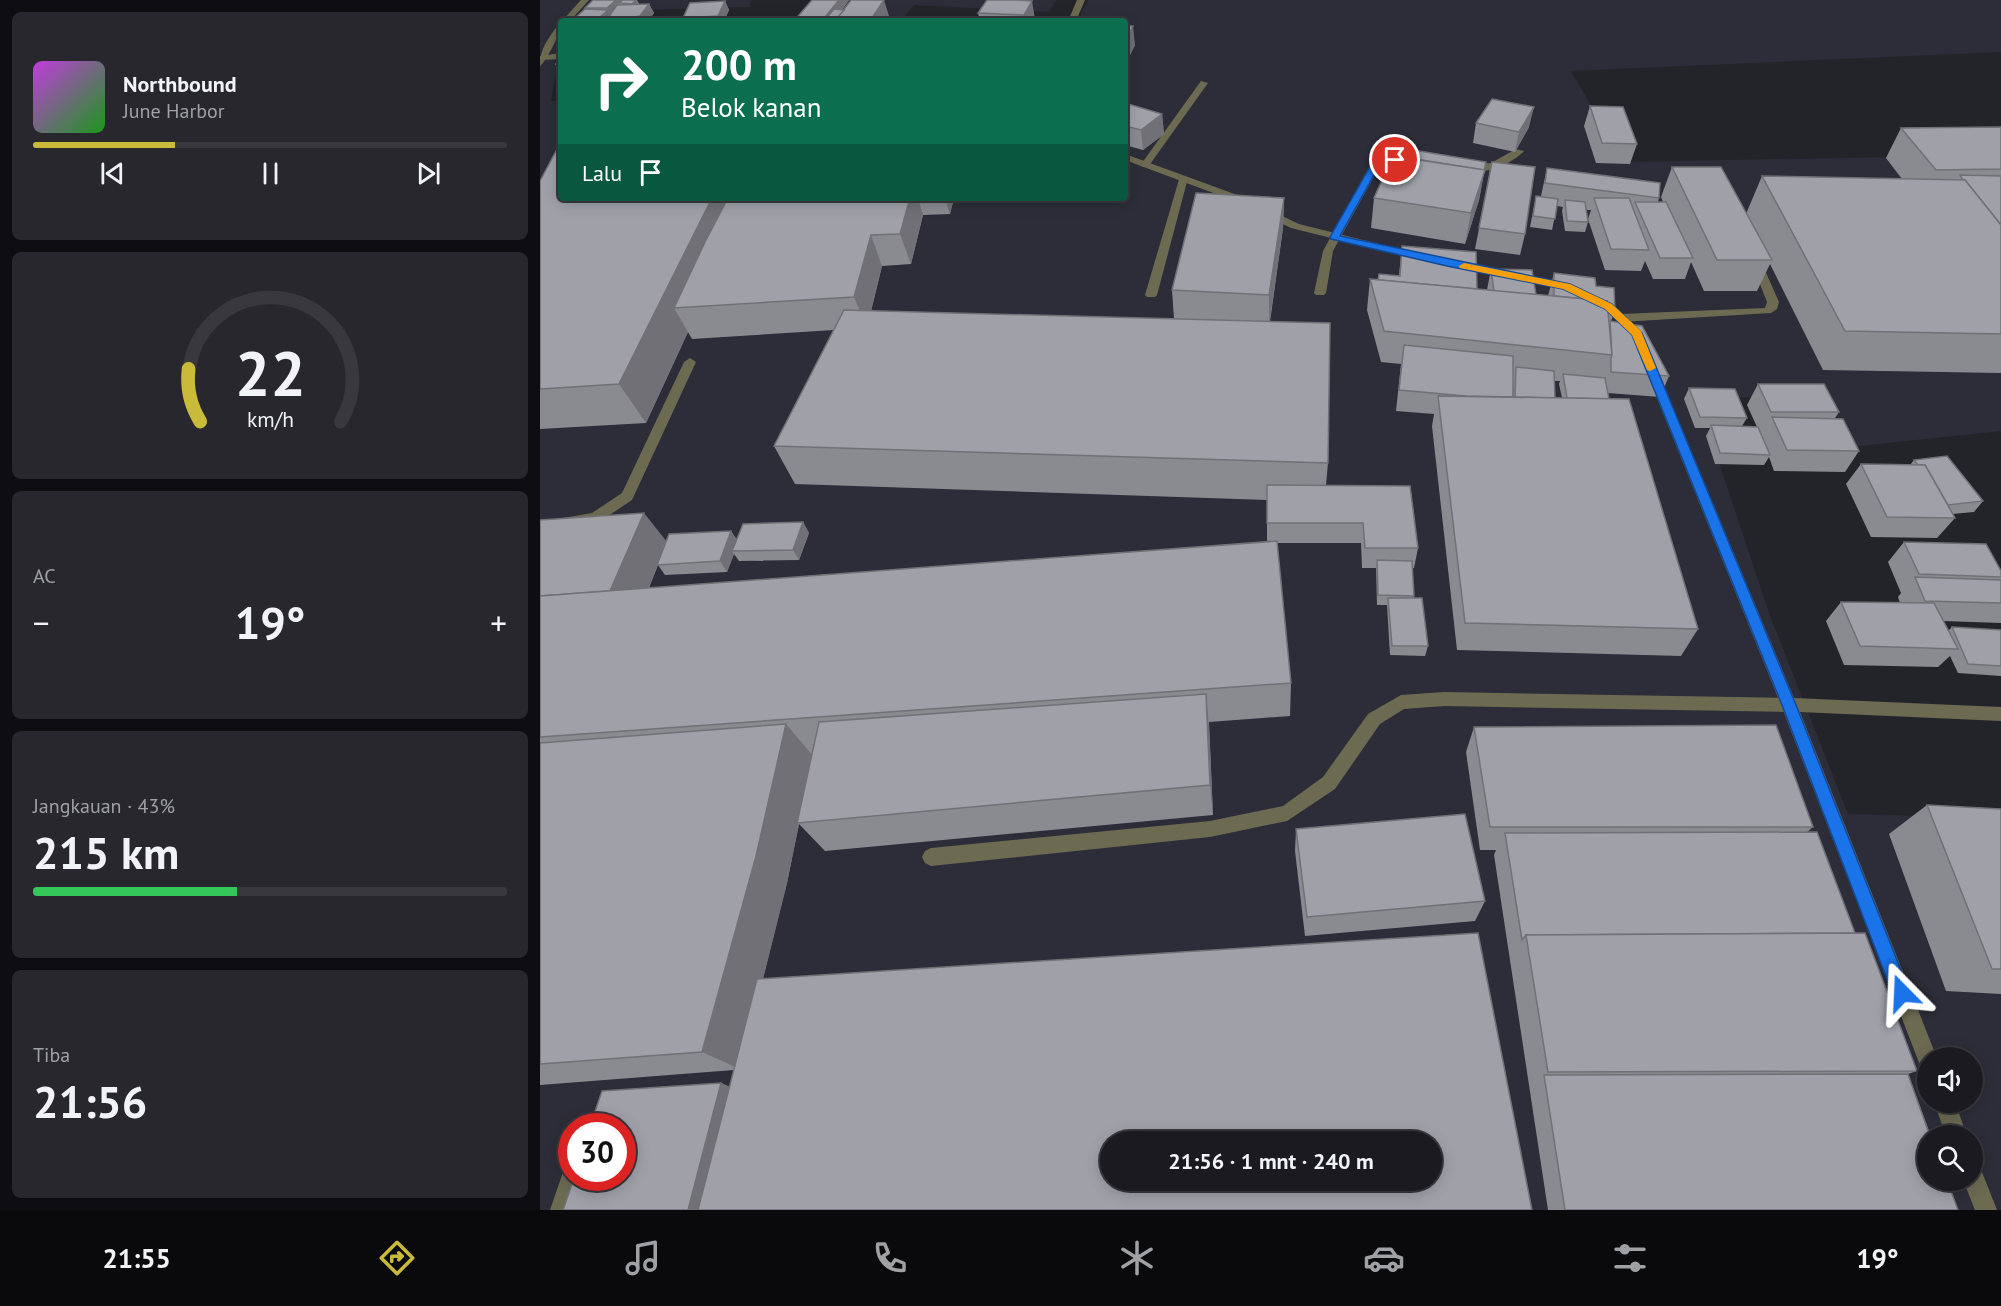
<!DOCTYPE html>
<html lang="id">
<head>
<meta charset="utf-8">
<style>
  :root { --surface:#1a1a20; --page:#27272d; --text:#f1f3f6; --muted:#9fa1a5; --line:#38383e; --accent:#caba3a }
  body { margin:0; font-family:"PT Sans",sans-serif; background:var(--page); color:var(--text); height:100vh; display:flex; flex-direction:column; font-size:22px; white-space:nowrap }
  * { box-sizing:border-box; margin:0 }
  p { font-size:20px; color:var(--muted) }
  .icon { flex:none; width:33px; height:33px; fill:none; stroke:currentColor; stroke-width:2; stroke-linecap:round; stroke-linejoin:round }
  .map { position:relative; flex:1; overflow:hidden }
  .side { display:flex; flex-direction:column; gap:12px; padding:12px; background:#0e0e12; width:540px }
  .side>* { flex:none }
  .banner { position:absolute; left:18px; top:18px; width:570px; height:183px; border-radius:6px; box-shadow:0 3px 15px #0003,0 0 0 2px var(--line); background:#0b6e4f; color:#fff; overflow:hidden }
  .buttons { position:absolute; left:1377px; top:1047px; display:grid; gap:12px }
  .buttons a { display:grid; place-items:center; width:66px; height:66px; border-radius:50%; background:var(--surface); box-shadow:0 3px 15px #0003,0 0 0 2px var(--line); font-size:30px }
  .speed { position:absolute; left:18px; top:1113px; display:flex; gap:12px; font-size:30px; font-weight:700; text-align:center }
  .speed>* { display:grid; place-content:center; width:78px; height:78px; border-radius:50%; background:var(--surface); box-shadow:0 3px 15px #0003,0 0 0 2px var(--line); line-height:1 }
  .speed .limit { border:9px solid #d22; background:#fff; color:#111 }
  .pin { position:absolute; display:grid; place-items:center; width:51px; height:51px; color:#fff; margin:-26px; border:3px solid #fff; border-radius:50%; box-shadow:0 2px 6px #0007 }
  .me { position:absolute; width:66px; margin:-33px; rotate:339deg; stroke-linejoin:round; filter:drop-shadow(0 0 4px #0008) }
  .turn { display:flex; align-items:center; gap:21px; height:126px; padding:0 24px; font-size:27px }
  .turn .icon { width:78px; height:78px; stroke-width:2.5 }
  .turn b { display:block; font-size:42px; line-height:51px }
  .then { display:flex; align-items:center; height:57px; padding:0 24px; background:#0003; gap:12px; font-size:22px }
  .big { font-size:45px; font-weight:600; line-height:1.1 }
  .side .widget { flex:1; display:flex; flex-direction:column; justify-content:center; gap:9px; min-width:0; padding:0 21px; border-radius:9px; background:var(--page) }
  .side .dial { align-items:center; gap:0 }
  .dial svg { height:156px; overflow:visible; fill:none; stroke:var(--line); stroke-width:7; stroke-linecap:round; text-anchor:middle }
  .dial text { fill:var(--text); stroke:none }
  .song { display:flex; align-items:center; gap:18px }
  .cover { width:72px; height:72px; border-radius:9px; background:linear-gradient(135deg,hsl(290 70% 55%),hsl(120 70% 35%)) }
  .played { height:6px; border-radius:3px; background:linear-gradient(90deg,var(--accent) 30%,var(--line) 30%) }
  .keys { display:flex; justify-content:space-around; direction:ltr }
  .heat { display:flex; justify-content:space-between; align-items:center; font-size:33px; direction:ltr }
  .charge { height:9px; border-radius:4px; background:linear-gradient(90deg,#34c759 43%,var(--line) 0) }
  .trip { position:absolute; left:560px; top:1131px; width:342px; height:60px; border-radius:30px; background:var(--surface); box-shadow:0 3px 15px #0003,0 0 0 2px var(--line); font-weight:600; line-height:60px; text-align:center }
  .dock { display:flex; height:96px; justify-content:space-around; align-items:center; background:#0a0a0d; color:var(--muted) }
  .dock .icon { width:42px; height:42px }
  .dock .active { color:var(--accent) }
  .dock b { font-size:27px; color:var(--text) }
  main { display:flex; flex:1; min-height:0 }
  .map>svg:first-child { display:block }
  .built { fill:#2d2d39; fill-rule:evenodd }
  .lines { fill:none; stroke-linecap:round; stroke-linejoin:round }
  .service { fill:#6d6a52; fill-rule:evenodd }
  .minor { fill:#6d6a52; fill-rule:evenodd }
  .wall { fill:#8a8a91; fill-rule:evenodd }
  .shaded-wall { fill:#707076 }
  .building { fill:#a0a0a9; stroke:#707076; stroke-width:1.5; fill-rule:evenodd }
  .route { fill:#1a73e8; stroke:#114b97; stroke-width:1.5 }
  .slow { fill:#f59e0b }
</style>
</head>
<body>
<main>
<section class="side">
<div class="widget">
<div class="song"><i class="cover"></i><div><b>Northbound</b><p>June Harbor</p></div></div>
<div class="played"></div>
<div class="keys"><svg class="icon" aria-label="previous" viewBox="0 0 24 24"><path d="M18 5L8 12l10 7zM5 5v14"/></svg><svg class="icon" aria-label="pause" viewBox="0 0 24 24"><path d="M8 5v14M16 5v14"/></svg><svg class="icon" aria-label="next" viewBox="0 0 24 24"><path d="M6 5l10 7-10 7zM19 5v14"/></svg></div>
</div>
<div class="widget dial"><svg viewBox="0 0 100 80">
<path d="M14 69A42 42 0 1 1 86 69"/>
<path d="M14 69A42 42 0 0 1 8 42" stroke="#caba3a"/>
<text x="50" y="56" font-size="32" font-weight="700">22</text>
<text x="50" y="72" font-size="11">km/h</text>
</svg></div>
<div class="widget"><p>AC</p>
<div class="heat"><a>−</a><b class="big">19°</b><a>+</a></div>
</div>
<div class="widget"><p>Jangkauan · 43%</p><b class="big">215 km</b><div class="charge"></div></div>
<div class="widget"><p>Tiba</p><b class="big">21:56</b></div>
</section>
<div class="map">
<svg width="1461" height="1210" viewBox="0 0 1461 1210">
  <rect width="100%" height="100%" fill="#23232a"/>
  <g class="built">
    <path d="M0,0H211L210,7L60,11L49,21H21V66L15,78L11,101H21V198H585V21H537L548,0H1461V52L1031,71L1084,162L1461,155V431L1291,449L1274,399L1157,396L1229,613L1308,814L1461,818V1210H0ZM1388,1058H1432V1102H1388ZM32,1126H82V1178H32ZM1388,1136H1432V1180H1388ZM570,1142H891V1180H570Z"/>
    <polygon points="307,0 516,0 509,12 374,5 364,17 298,16"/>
  </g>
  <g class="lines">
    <g class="service">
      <polygon points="41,0 49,0 30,21 22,21"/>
      <path d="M18,25H21C21,32 6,62 0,66C0,48 8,39 18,25Z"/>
      <polygon points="661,81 668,83 608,167 602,167 602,163"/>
      <path d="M976,149L984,151C971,165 938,179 921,167L926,164L951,163Z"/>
      <polygon points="855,157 870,158 875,161 870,164 856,163 838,169 793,251 786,293 784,295 776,295 774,293 783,251 829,167"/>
      <polygon points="640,176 648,178 617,295 615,297 607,297 605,295"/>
      <polygon points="1215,256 1220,259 1239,302 1237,309 1231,313 1081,322 1075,318 1081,314 1225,308 1227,302 1210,259"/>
      <polygon points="150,358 156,362 92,500 62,520 36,528 0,532 0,522 52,513 82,493 144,362"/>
      <polygon points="904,692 1249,698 1255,700 1257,705 1255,710 1249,712 904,706 864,709 840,724 795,789 747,821 670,837 391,866 385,863 382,857 385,851 391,848 670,821 743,806 783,777 828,714 861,695"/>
      <polygon points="32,1166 32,1178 43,1178 32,1210 10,1210 24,1169"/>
    </g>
    <g class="minor">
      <polygon points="537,0 545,0 536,21 528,21"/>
      <polygon points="21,53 21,59 0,60 0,56"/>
      <polygon points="585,154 700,196 759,224 883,255 884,257 879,260 751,228 692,200 585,160"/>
      <polygon points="918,262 1029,285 1035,288 1029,291 914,267 914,263"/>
      <polygon points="1059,299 1073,304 1102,334 1102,340 1094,340 1065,308 1055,304 1055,300"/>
      <polygon points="1114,372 1120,376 1254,698 1461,707 1461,721 1260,712 1397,1058 1388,1058 1388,1070 1381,1067 1378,1060 1241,705 1108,376"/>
      <polygon points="1394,1102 1415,1102 1427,1136 1406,1136"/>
      <polygon points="1432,1164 1440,1167 1457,1210 1435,1210 1423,1180 1432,1180"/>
    </g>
  </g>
  <g class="wall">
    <polygon points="97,0 99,4 109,4 114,13 111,17 115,17 117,21 37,21 35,18 45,9 45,8"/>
    <polygon points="309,0 302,10 350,19 348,21 254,21"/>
    <polygon points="447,0 495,19 495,21 440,21 438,13"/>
    <polygon points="185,1 189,10 184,21 144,21 143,18"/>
    <polygon points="585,26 595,45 587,61 589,78 585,87"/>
    <polygon points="585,103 622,114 624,134 603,150 585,145"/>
    <polygon points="1050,106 1097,144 1090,164 1056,163 1044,126"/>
    <polygon points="936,123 989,127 975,152 933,143"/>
    <polygon points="1461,127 1461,373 1283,370 1230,264 1217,291 1164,291 1151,262 1145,279 1113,279 1105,261 1101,271 1065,270 1048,219 1051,210 1046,210 1048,222 1045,232 1025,231 1022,211 1023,207 1017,206 1012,230 990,227 996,196 1001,196 1007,168 1119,198 1118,202 1123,202 1121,197 1132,167 1206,214 1222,176 1362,179 1346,158 1361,128"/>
    <polygon points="863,157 946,162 939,200 925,244 831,228 834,198"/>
    <polygon points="952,162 985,234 980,255 935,249"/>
    <polygon points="0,181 21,198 414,198 410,214 383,215 371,264 342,266 331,311 634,319 632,290 744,198 743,228 730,322 788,463 786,485 878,548 874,568 872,568 874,598 888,646 885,656 850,655 847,605 837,605 836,568 822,568 821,543 737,543 751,683 750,716 669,722 673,815 285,851 259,824 247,883 223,979 938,933 23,1210 181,1083 190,1087 194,1070 0,1085 0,520 126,541 191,531 196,539 263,522 269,533 259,560 199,561 194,554 187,572 125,575 118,565 109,588 727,542 727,500 255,484 234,446 294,330 152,339 148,332 106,423 0,429"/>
    <path d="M862,246L937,289L947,290L951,269L996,295L1008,296L1014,273L1056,286L1075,311L1071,321L1129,376L1120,397L1068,393L1069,399L1158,629L1141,656L917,650L892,426L894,414L856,411L861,364L841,362L827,310L830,279L838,280L859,276ZM1014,381H1020L1019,384L1022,398H1015Z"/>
    <polygon points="1218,384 1299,412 1295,418 1319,451 1305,472 1234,471 1229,457 1224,465 1175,464 1166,436 1170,428 1155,428 1144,399 1149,388 1207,418 1202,426 1217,427 1207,405"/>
    <polygon points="1374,460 1443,501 1434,512 1412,514 1415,518 1397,538 1331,537 1306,484 1321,464 1370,465"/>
    <polygon points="1364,542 1461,571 1461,623 1403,621 1408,631 1412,627 1461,630 1461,676 1418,673 1410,656 1398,667 1304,665 1286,621 1301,602 1360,603 1358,597 1361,593 1348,562"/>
    <polygon points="934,727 1273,827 1267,832 1315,933 1377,1071 1368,1074 1418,1210 1008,1210 954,855 956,850 940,850 926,752"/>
    <polygon points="1387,805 1461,809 1461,994 1406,991 1349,834"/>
    <polygon points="756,829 945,901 935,921 765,936 755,851"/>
  </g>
  <g class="shaded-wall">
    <polygon points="76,0 83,0 79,3 82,9 72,18 67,8"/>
    <polygon points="96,0 101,9 97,13 92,4"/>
    <polygon points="299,0 309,0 293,21 282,21"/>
    <polygon points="344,0 350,19 348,21 333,21 332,18"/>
    <polygon points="185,1 189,10 184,21 180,21 178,16"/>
    <polygon points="492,1 495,19 495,21 485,21 484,15"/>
    <polygon points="109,4 114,13 108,21 100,16"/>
    <polygon points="68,10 72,18 68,18 69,20 70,19 71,21 61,21 59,18"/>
    <polygon points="593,26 595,45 587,61 585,42"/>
    <polygon points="587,58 589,78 585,87 585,62"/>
    <polygon points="16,64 21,64 21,73"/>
    <polygon points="994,107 989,127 975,152 979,132"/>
    <polygon points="622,114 624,134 603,150 601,130"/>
    <polygon points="946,162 939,200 925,244 931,213"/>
    <polygon points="172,198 209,198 134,308 148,332 106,423 79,384"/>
    <polygon points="370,198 378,198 383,215 371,264 360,234"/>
    <polygon points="405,198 414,198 410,214"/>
    <polygon points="744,198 743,228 729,326 729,295"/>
    <polygon points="331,235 342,266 327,328 314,297"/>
    <polygon points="104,513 127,542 95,622 69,594"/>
    <polygon points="263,522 269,533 259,560 253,550"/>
    <polygon points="191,531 198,541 192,551 194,554 187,572 180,561"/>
    <polygon points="666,694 669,727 673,815 670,785"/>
    <polygon points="246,724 273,756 257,823 259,824 247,883 200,1069 162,1052"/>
    <polygon points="181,1083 210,1096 183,1210 148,1210"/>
  </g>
  <g class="building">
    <polygon points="53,0 76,0 67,8 45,8"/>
    <polygon points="83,0 96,0 92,4 79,3"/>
    <polygon points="272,0 299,0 282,21 254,21"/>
    <polygon points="311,0 344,0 332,18 298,17"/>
    <polygon points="447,0 478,0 492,1 484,15 438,13"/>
    <polygon points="185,1 178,16 143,18 150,3"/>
    <polygon points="109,4 100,16 94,17 115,17 112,21 85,21 88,17 68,18 77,5"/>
    <polygon points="45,9 68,10 59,18 35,18"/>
    <polygon points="294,9 304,10 298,17 299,21 284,21"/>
    <polygon points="198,17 234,18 232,21 194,21"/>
    <polygon points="379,18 434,20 433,21 377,21"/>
    <polygon points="70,19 68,21 42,21 43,20"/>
    <polygon points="73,19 85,19 83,21 71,21"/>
    <polygon points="585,26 593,26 585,42"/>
    <polygon points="21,55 21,64 16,64"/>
    <polygon points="952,99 994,107 979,132 936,123"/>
    <polygon points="585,103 622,114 601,130 585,126"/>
    <polygon points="1050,106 1083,107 1097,144 1062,143"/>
    <polygon points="1461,127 1461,169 1396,170 1361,128"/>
    <polygon points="867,149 946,162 944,170 863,157"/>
    <polygon points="16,151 21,151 21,198 172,198 79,384 0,389 0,181"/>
    <polygon points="853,156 945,170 931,213 834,198"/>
    <polygon points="952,162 995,167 985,234 939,228"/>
    <polygon points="1132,167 1181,167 1232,260 1177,260"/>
    <polygon points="1007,168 1120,183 1119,198 1005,183"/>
    <polygon points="1420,175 1461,176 1461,225 1425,180 1423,180"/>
    <polygon points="1222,176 1425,180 1461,225 1461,334 1305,331"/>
    <polygon points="656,193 744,198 729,295 632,290"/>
    <polygon points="996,196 1018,199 1015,219 993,216"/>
    <polygon points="188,198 370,198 360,234 331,235 314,297 134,308 165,242"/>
    <polygon points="1054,198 1089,198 1109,250 1071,249"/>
    <polygon points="1025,200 1045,202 1048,222 1027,221"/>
    <polygon points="1095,202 1126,202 1153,258 1120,258"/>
    <polygon points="862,246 936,252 937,289 838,280 839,274 860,276"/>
    <polygon points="951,269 992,270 996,295 954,291"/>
    <polygon points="1014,273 1055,278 1056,286 1074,288 1075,311 1068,310 1067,301 1014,296"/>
    <polygon points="830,279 1067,301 1072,355 844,331"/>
    <polygon points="304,310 790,323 788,463 234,446"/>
    <polygon points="1070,321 1102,326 1129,376 1071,372 1071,358 1072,355"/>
    <polygon points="864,345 973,356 973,397 926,396 859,390"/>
    <polygon points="976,367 1014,371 1015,398 975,397"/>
    <polygon points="1023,374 1065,378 1069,399 1027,398"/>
    <polygon points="1218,384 1284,384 1299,412 1231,412"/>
    <polygon points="1149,388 1195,389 1207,418 1160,417"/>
    <polygon points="898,396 1089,399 1158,629 925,623"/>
    <polygon points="1232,417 1303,419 1319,451 1247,450"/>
    <polygon points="1171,425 1218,427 1230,455 1180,453"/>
    <polygon points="1407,456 1443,501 1408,505 1405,500 1385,465 1378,465 1374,460"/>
    <polygon points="1321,464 1385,465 1415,518 1347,517"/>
    <polygon points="727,485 870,486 878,548 825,548 823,523 727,523"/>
    <polygon points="104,513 70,591 0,596 0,520"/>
    <polygon points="263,522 253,550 192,551 203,524"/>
    <polygon points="191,531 180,561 117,565 129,534"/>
    <polygon points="737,541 751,683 0,737 0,596"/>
    <polygon points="1364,542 1446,544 1461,571 1461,577 1379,574"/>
    <polygon points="837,560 872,561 874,596 838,595"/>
    <polygon points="1375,577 1461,580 1461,603 1385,601"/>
    <polygon points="848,598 882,598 888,646 852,646"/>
    <polygon points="1301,602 1394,603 1418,649 1320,646"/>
    <polygon points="1412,627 1461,630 1461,666 1428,664"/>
    <polygon points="666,694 670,785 257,823 279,722"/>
    <polygon points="246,724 216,856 162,1052 0,1064 0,743"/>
    <polygon points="1236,725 1273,827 950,827 934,727"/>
    <polygon points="1387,805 1461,809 1461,969 1452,969"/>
    <polygon points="925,814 945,901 767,917 756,829"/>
    <polygon points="1277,832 1315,933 986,935 982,940 965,833"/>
    <path d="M938,933L992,1210H158L217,979ZM570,1142H891V1180H570Z"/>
    <polygon points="1325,933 1377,1071 1008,1072 986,935"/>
    <polygon points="1368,1074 1390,1136 1388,1136 1388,1180 1407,1180 1418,1210 1025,1210 1004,1075"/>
    <polygon points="181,1083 148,1210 23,1210 34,1178 82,1178 82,1126 50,1126 62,1091"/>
  </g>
  <polygon class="route" points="855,157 858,158 858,162 838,168 800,236 1030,284 1072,304 1102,333 1256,705 1370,993 1368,1000 1362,1002 1355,1000 1242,705 1092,335 1065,309 1023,289 907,266 791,239 790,237 831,165"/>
  <polygon class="slow" points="924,263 1030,284 1072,304 1101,331 1116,368 1110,371 1107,370 1092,335 1065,309 1023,289 920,268 919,266"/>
</svg>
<div class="buttons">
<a><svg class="icon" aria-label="sound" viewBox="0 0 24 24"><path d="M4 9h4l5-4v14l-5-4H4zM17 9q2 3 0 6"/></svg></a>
<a><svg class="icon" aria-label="search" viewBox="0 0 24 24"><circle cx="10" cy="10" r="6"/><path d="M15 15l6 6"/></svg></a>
</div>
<div class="speed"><div class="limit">30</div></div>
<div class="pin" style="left:855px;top:160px;background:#d93025"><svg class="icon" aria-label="arrive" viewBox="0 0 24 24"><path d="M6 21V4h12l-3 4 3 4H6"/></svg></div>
<svg class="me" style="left:1362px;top:993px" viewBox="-20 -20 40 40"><path d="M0-17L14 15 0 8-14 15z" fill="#1a73e8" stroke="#fff" stroke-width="4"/></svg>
<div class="trip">21:56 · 1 mnt · 240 m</div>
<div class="banner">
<div class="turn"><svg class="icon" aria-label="right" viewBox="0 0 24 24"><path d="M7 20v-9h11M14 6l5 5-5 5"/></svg><div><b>200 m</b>Belok kanan</div></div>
<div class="then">Lalu<svg class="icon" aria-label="arrive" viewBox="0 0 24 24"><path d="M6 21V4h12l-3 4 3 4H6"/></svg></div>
</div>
</div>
</main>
<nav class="dock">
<b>21:55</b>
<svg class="icon active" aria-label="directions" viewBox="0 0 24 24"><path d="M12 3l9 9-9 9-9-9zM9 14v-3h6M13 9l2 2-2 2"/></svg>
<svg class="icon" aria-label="music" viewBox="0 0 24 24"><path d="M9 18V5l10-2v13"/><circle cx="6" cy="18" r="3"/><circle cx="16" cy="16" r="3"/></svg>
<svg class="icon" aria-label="phone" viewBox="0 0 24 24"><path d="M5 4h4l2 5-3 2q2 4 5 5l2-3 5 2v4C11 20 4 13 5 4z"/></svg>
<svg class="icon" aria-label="climate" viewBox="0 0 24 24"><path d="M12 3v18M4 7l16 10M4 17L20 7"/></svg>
<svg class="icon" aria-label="car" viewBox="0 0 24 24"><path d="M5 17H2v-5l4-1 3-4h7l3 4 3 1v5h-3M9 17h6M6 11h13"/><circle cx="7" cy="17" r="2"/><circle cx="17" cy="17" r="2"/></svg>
<svg class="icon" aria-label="filters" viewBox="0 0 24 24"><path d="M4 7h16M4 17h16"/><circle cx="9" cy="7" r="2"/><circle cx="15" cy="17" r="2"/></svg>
<b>19°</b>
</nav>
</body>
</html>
